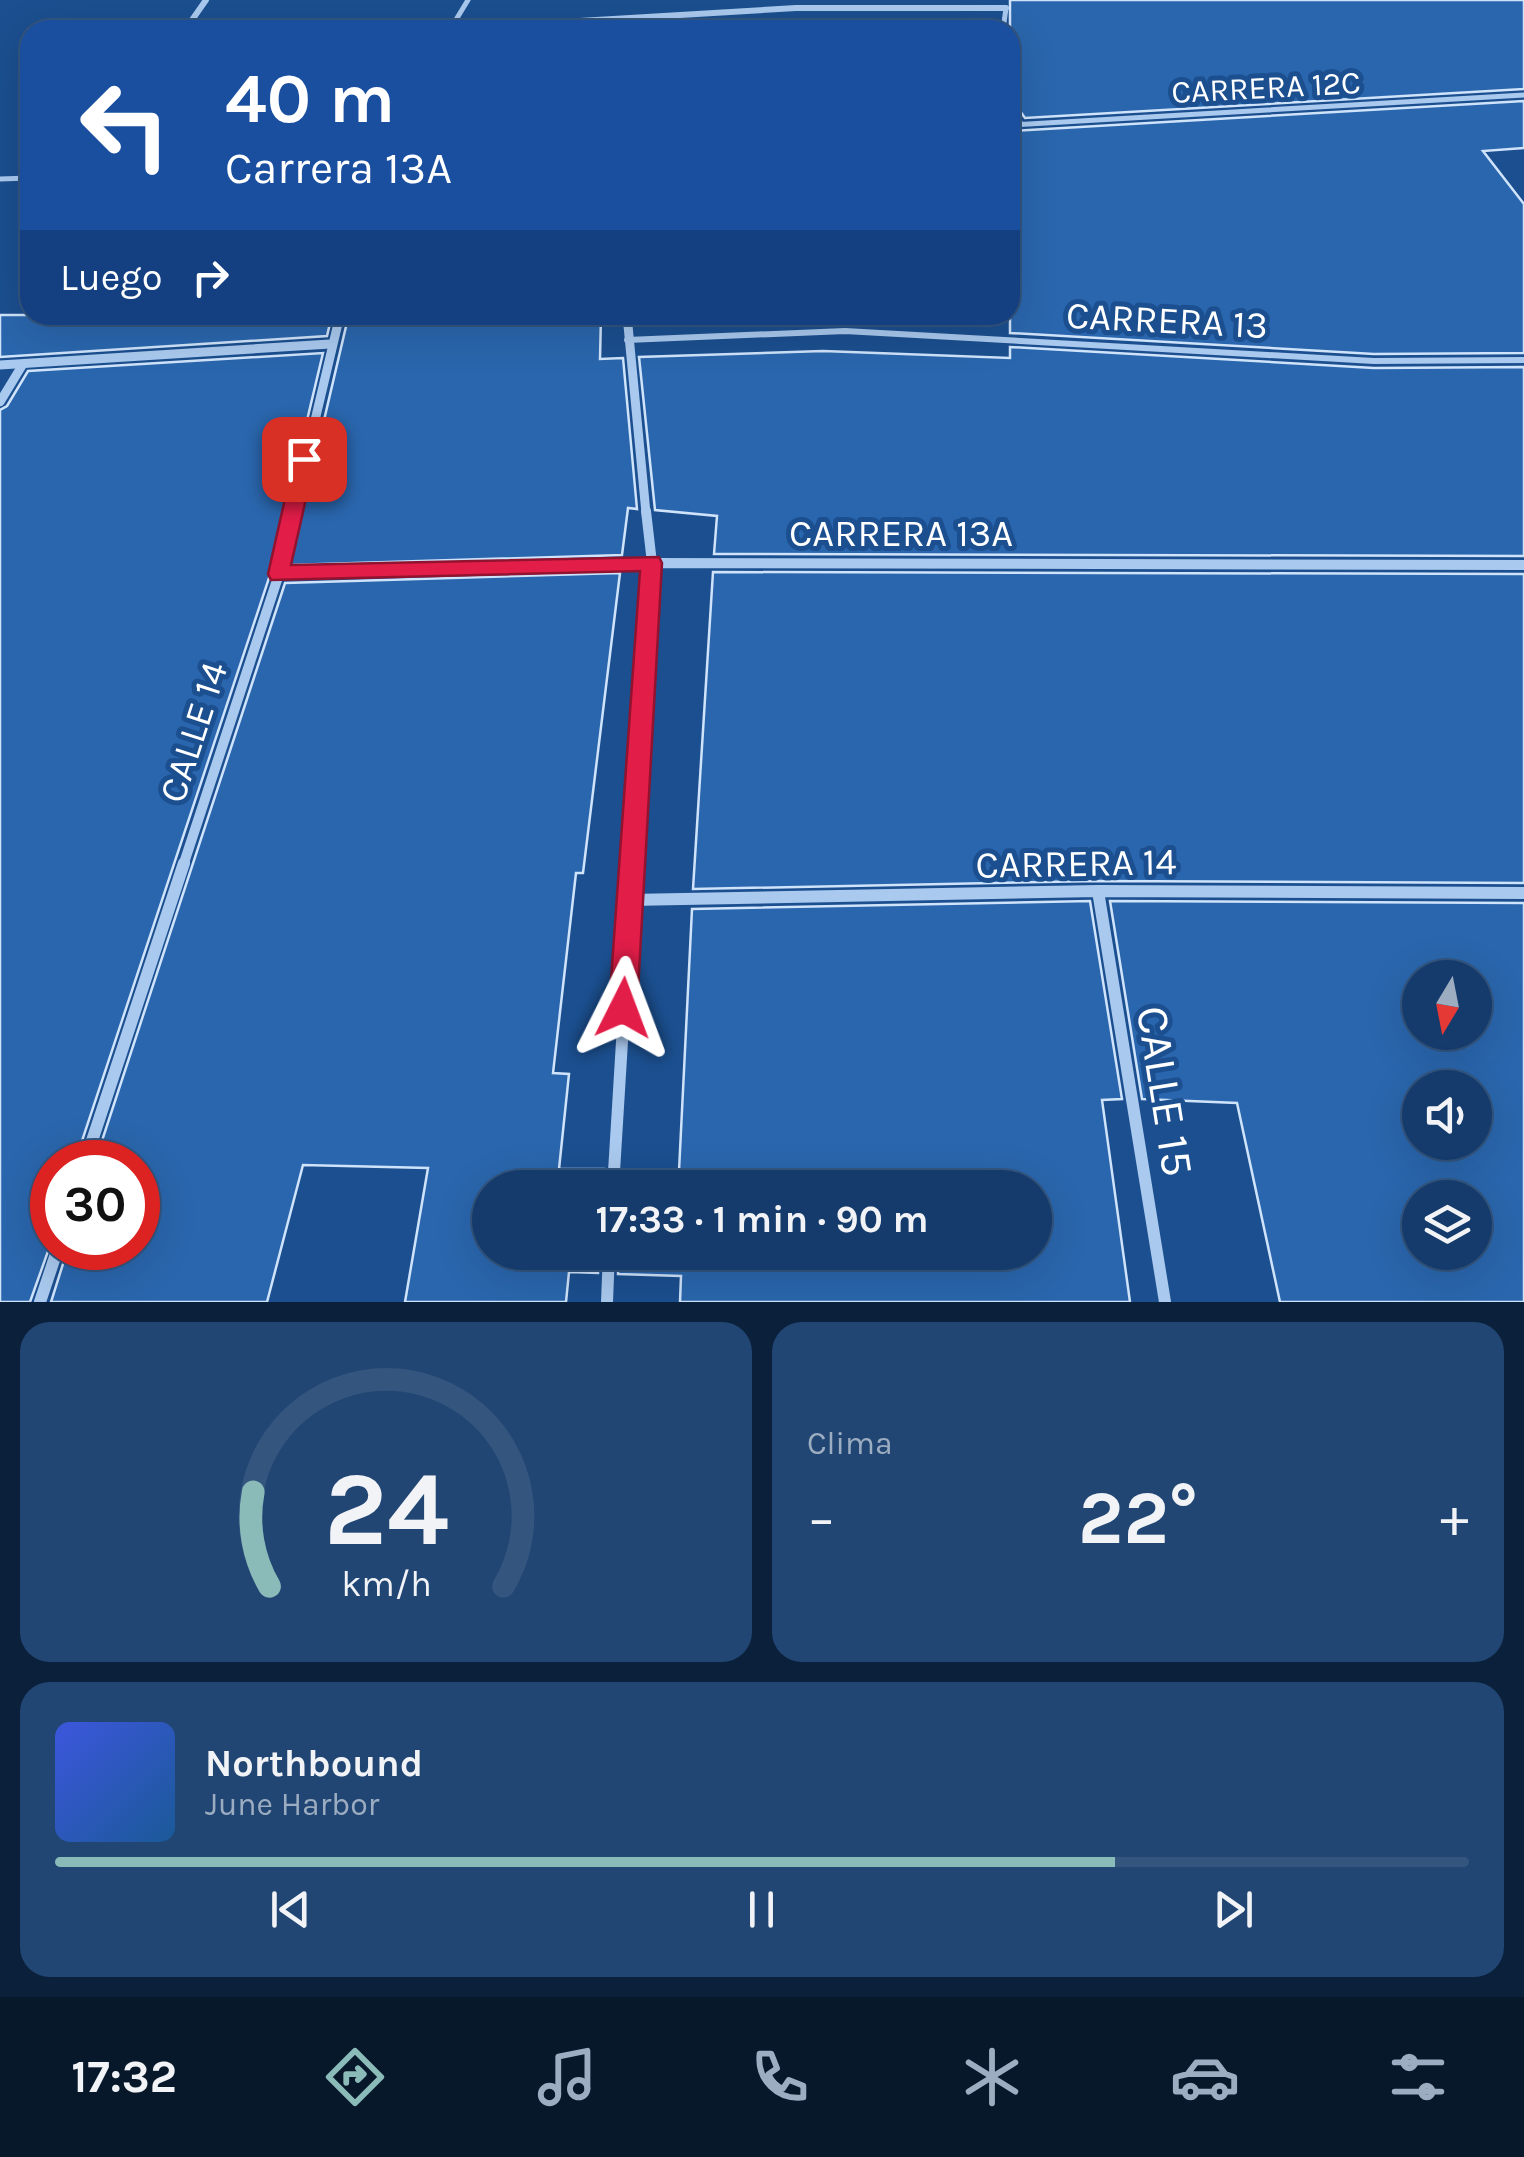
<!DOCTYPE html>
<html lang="es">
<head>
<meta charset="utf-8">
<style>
  :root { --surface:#143b6b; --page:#214673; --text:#f1f3f6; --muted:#9dadc1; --line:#33557e; --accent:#8bbbb9 }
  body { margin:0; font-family:Karla,sans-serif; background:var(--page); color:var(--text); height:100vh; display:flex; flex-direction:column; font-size:38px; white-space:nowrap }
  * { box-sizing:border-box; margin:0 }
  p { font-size:32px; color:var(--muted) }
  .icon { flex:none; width:55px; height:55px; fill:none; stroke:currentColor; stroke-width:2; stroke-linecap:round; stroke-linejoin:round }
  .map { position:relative; height:1302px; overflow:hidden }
  .details { display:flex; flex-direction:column; gap:20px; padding:20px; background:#0b203b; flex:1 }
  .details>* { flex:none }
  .guide { position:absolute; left:20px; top:20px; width:1000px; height:305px; border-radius:30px; box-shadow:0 10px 40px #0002,0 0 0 2px var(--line); background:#1a4fa0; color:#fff; overflow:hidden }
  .needle { width:65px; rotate:190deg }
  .buttons { position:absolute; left:1402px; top:960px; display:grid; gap:20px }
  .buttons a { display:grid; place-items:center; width:90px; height:90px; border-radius:50%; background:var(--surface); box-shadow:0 10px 40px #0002,0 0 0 2px var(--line); font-size:50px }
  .speed { position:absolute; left:30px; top:1140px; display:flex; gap:20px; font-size:50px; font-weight:700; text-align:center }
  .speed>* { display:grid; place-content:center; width:130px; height:130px; border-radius:50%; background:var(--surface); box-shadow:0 10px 40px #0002,0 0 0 2px var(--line); line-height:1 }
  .speed .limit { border:15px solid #d22; background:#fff; color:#111 }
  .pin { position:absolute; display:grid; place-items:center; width:85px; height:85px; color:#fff; margin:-42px; border-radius:20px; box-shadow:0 5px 15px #0006 }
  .me { position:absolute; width:110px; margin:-55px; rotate:3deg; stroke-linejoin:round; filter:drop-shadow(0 0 8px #0008) }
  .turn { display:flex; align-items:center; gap:35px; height:210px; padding:0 40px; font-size:45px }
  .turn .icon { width:130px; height:130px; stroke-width:2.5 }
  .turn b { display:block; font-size:70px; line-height:85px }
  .then { display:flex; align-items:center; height:95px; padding:0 40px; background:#0003; gap:20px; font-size:38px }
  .big { font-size:75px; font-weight:700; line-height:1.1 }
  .details .tile { flex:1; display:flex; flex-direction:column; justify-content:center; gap:15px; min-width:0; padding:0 35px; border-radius:30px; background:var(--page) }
  .details .dial { align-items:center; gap:0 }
  .dial svg { height:260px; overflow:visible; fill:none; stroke:var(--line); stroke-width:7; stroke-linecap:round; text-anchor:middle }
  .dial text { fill:var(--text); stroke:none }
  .song { display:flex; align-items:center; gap:30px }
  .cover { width:120px; height:120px; border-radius:15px; background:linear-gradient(135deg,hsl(230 70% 55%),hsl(210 70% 35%)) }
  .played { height:10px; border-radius:5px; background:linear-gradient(90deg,var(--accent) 75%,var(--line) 75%) }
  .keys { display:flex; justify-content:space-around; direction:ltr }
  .heat { display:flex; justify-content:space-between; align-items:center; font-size:55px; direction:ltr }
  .details .tiles { flex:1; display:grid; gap:20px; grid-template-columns:1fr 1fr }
  .tile:last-child { grid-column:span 2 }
  .trip { position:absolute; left:472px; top:1170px; width:580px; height:100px; border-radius:50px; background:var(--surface); box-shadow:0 10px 40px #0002,0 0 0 2px var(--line); font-weight:700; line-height:100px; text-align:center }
  .menu { display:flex; height:160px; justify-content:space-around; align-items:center; background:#08182b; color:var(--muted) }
  .menu .icon { width:70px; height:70px }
  .menu .current { color:var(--accent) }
  .menu b { font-size:45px; color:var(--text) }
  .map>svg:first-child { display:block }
  .building { fill:#2a66ad; stroke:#cfe3fa; stroke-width:2.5; fill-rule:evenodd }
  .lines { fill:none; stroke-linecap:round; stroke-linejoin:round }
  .lane-far1 { stroke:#a9c9ee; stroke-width:5 }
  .lane { stroke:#a9c9ee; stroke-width:6 }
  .street-far3 { stroke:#a9c9ee; stroke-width:6 }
  .street-far2 { stroke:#a9c9ee; stroke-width:9 }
  .street-far1 { stroke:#a9c9ee; stroke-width:10 }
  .street { stroke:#a9c9ee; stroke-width:12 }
  .route { fill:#e11d48; stroke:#92132f; stroke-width:2.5 }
  .labels { text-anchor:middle; stroke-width:10; stroke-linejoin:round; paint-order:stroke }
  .far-street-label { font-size:32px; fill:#fff; stroke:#1b4f8f }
  .street-label { font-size:38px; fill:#fff; stroke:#1b4f8f }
  .near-street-label { font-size:45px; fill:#fff; stroke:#1b4f8f }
</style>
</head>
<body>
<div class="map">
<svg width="1524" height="1302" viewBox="0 0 1524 1302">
  <rect width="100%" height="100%" fill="#1b4f8f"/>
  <g class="building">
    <polygon points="1010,0 1524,0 1524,89 1025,118 1010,97"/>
    <polygon points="1524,101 1524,148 1483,151 1524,204 1524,353 1374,354 1010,333 1010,131"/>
    <polygon points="0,315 310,315 309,320 331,319 327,336 0,357"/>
    <polygon points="432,315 601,315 600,359 623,358 637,509 628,508 622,555 290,565 348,318"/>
    <polygon points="1010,347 1374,368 1524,367 1524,556 714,554 717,516 655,510 639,357 823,351 1010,358"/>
    <polygon points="323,353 271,572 75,1162 52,1162 52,1240 30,1302 0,1302 0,410 7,406 28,371"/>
    <polygon points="713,572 1524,574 1524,883 1098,881 693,889"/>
    <polygon points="620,573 583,873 576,873 553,1073 569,1074 559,1169 604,1169 603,1188 490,1188 490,1252 599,1252 598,1273 569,1272 566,1302 405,1302 428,1168 303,1165 267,1302 51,1302 68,1248 138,1248 138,1162 95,1162 285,583"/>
    <polygon points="1090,901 1122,1099 1102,1100 1130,1302 680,1302 681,1276 618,1274 619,1252 1035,1252 1035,1188 623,1188 624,1170 679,1171 692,909"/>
    <path d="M1110,901L1524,903V1302H1280L1237,1103L1142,1099ZM1420,978H1475V1032H1420ZM1420,1088H1475V1142H1420ZM1420,1198H1475V1252H1420Z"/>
  </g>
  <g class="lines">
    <g class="lane-far1">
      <polyline points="451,28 468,0"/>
      <polyline points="1003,30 1006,8"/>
      <polyline points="1010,103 1021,124"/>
      <polyline points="1010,125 1524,95"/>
      <polyline points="0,179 30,178"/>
    </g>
    <polyline class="lane" points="627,340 845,331 1374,361 1524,360"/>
    <g class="street-far3">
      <polyline points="185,30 206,0"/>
      <polyline points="427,30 796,8 1006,8"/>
    </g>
    <g class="street-far2">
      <polyline points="627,315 646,513"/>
      <polyline points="0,365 330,344"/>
      <polyline points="0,402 23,364"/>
      <polyline points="293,513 340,315"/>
    </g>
    <g class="street-far1">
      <polyline points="279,574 652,563 1524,565"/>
      <polyline points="183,866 279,574 294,511"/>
      <polyline points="633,866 652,563 646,511"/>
    </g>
    <g class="street">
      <polyline points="1098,891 1165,1302"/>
      <polyline points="629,900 1098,891 1524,893"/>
      <polyline points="85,1162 184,863"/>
      <polyline points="613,1188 633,863"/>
      <polyline points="40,1302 58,1248"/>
      <polyline points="607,1302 609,1252"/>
    </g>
  </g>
  <polygon class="route" points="304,452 315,459 291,565 659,557 662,563 637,1008 633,1018 623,1022 613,1018 609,1008 640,571 271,580 268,574 294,459"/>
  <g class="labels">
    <g class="far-street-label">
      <text transform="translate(1266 87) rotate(-3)" y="11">CARRERA 12C</text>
    </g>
    <g class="street-label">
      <text transform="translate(1167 320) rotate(3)" y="13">CARRERA 13</text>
      <text x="901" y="546">CARRERA 13A</text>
      <text transform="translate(193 732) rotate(-72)" y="13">CALLE 14</text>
      <text transform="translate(1076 863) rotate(-1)" y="13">CARRERA 14</text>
    </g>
    <g class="near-street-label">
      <text transform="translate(1166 1091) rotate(81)" y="16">CALLE 15</text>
    </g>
  </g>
</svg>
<div class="buttons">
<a><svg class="needle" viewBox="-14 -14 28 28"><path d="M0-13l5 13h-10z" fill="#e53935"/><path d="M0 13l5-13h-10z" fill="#9dadc1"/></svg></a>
<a><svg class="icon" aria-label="sound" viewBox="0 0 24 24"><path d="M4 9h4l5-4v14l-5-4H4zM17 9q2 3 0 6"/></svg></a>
<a><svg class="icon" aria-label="layers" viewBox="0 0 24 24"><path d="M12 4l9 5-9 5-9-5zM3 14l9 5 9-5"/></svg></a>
</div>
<div class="speed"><div class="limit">30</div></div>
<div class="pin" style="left:304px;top:459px;background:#d93025"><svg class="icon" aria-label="arrive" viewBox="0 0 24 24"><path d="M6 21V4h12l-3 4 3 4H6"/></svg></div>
<svg class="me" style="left:623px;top:1008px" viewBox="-20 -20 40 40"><path d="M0-17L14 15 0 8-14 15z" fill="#e11d48" stroke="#fff" stroke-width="4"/></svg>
<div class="trip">17:33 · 1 min · 90 m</div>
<div class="guide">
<div class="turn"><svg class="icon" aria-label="left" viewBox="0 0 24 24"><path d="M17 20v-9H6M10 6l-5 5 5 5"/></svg><div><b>40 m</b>Carrera 13A</div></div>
<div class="then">Luego<svg class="icon" aria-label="right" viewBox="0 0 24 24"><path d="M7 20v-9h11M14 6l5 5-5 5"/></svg></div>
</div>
</div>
<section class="details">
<div class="tiles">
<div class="tile dial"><svg viewBox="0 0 100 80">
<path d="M14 69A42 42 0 1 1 86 69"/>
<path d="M14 69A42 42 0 0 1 9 40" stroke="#8bbbb9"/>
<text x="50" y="56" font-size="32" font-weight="700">24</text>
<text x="50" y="72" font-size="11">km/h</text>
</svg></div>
<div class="tile"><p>Clima</p>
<div class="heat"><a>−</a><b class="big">22°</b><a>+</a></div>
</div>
<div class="tile">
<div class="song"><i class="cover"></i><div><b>Northbound</b><p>June Harbor</p></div></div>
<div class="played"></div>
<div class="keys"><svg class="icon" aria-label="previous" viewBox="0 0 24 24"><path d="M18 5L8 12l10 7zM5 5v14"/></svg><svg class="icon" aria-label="pause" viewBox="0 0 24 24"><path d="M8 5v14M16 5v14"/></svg><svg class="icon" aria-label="next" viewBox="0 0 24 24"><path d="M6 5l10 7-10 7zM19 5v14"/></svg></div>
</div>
</div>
</section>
<nav class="menu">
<b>17:32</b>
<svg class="icon current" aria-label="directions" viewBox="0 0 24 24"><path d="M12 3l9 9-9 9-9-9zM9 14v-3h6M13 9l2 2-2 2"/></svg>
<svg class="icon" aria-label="music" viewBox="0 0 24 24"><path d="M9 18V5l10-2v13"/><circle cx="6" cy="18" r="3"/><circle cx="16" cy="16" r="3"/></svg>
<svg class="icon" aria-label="phone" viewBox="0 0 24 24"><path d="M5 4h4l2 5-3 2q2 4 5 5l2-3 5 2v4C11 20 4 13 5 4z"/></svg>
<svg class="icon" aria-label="climate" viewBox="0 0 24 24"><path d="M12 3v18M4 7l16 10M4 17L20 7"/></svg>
<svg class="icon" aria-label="car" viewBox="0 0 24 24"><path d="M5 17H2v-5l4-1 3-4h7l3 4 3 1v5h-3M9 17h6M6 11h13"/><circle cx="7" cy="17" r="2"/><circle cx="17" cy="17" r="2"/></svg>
<svg class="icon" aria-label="filters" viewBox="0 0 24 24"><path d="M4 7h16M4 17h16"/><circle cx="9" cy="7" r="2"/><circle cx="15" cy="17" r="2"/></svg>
</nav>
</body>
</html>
